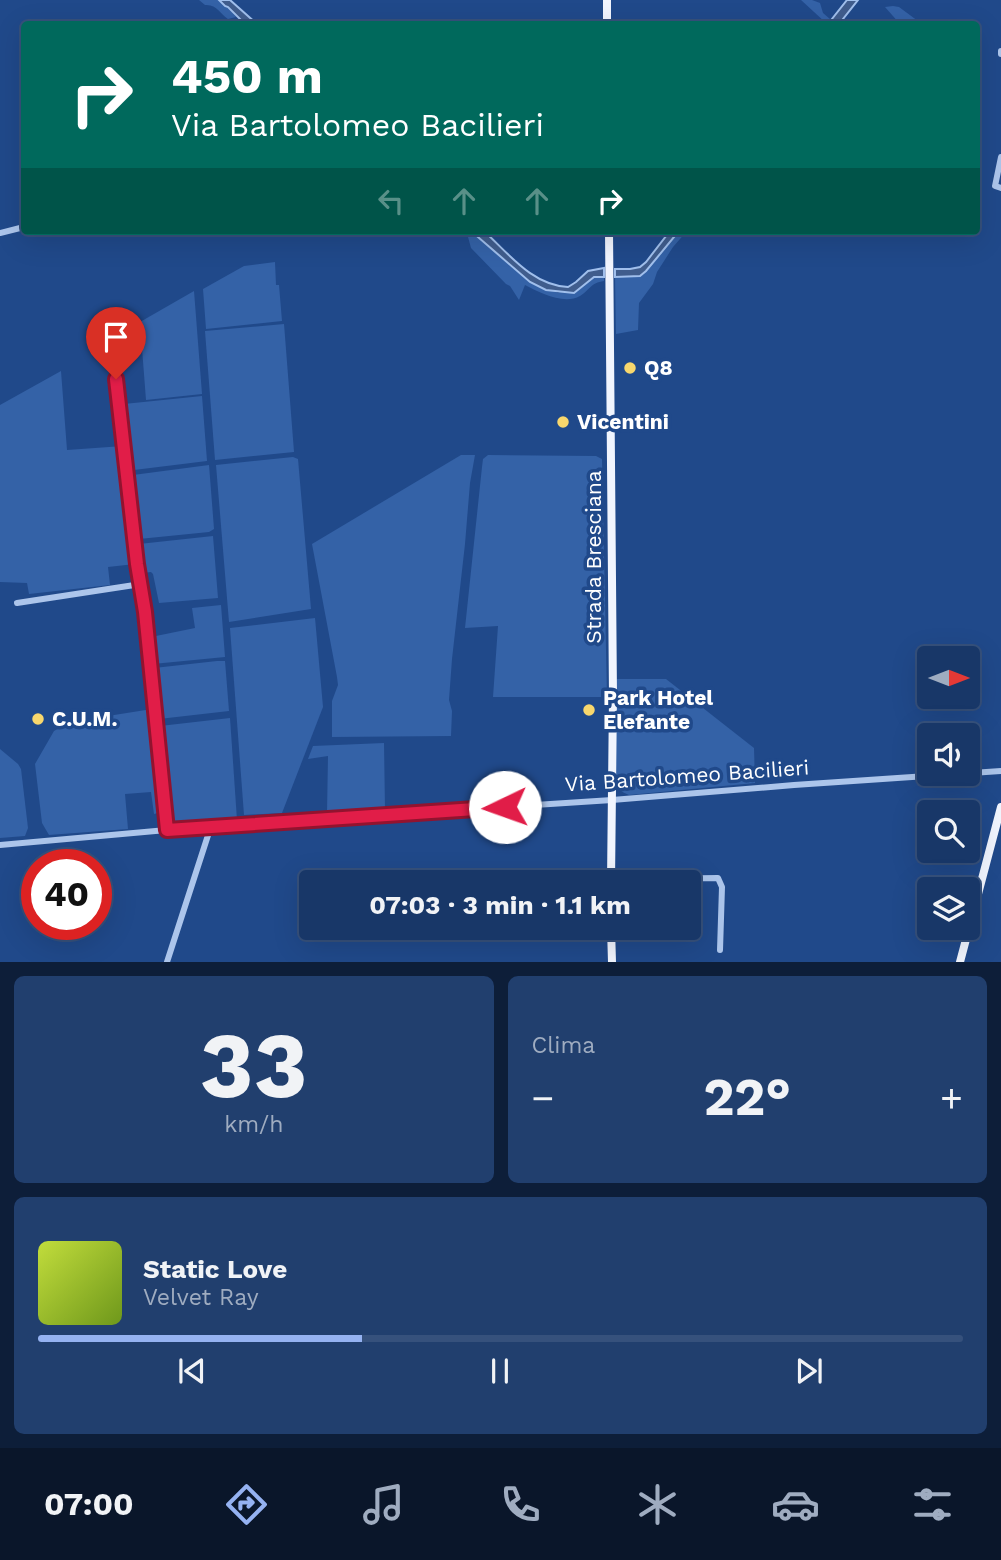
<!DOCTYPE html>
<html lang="it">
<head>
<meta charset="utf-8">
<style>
  :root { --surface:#183768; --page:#213f6e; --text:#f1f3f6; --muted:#9facc0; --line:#36517c; --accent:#95b2f1 }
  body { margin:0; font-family:"Work Sans",sans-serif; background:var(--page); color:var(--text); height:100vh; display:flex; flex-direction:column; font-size:26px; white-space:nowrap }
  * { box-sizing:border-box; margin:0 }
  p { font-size:23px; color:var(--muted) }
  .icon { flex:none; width:38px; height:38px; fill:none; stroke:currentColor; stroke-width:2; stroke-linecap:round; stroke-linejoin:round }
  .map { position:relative; height:962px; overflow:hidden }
  .side { display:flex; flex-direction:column; gap:14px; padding:14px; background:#0d1e39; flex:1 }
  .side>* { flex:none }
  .guide { position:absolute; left:21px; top:21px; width:959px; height:214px; border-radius:7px; box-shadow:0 7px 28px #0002,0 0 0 2px var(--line); background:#00695c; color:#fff; overflow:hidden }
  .needle { width:46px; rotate:90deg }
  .controls { position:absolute; left:917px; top:646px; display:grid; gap:14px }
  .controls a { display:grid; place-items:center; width:63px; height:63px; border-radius:7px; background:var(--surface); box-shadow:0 7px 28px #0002,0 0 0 2px var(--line); font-size:35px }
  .speed { position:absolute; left:21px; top:849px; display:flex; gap:14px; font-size:35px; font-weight:700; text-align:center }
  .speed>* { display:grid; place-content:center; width:91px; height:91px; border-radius:50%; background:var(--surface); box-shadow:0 7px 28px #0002,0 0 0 2px var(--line); line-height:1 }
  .speed .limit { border:10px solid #d22; background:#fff; color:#111 }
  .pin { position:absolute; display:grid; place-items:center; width:60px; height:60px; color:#fff; margin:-72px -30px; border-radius:50% 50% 50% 0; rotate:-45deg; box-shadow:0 0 7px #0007 }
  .pin .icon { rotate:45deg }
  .me { position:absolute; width:77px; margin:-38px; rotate:267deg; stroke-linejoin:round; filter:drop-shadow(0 0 5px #0008) }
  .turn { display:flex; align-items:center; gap:24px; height:147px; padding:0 35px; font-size:32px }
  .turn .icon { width:91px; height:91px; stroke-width:2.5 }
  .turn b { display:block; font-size:49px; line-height:60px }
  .lanes { display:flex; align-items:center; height:66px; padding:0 35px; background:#0003; justify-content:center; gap:35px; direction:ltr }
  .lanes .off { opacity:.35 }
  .big { font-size:52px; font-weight:700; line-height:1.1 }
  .side .widget { flex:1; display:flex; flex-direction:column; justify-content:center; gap:10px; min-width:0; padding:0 24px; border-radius:10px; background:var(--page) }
  .side .dial { align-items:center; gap:0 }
  .dial b { font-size:91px; line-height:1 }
  .song { display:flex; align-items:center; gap:21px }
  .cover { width:84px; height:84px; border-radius:10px; background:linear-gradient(135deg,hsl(70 70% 55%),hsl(80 70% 35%)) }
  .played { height:7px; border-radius:4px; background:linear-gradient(90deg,var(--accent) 35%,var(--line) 35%) }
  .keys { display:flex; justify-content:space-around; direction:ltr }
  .heat { display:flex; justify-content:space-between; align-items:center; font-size:38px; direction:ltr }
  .side .tiles { flex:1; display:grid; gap:14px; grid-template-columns:1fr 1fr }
  .widget:last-child { grid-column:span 2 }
  .trip { position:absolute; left:299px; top:870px; width:402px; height:70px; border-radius:7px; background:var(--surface); box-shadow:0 7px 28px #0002,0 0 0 2px var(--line); font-weight:700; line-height:70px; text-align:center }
  .dock { display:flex; height:112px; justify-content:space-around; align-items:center; background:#0a162a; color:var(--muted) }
  .dock .icon { width:49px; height:49px }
  .dock .current { color:var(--accent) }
  .dock b { font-size:32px; color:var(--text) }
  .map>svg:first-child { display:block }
  .green { fill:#3462a7 }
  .water { fill:#405d8d; stroke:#a0bfec; stroke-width:2 }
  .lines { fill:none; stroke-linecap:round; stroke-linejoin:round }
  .minor { stroke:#acc5eb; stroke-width:6 }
  .major { stroke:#f1f5fe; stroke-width:8 }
  .route-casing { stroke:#92132f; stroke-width:18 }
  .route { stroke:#e11d48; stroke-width:12 }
  .poi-dot { fill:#f8d76d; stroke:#20498a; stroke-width:2.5 }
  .labels { text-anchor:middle; stroke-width:7; stroke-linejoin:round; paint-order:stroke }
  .poi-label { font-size:21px; font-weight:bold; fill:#fff; stroke:#20498a; text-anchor:start }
  .street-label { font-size:21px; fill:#fff; stroke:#20498a }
</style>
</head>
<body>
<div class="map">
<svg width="1001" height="962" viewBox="0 0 1001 962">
  <rect width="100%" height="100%" fill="#20498a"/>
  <g class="green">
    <path d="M199,0H219C225,6 231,10 236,17L228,19C220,14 217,4 205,5Z"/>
    <polygon points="801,0 812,0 820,3 823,13 830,19 826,23"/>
    <polygon points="893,6 899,7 922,24 900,24 885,7"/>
    <path d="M457,231H471L525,278L558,293L594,277H604V281C590,283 591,289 580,296C564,305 540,293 525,285L519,300L510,286L506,284L471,248L468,237Z"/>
    <path d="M679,231H687L673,247L657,272L653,284L639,303L638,330L616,334L615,277L640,276C654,261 666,247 679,231Z"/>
    <polygon points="275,262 276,285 279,285 282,321 206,329 203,289 244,266"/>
    <polygon points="194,291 202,394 146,400 140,322"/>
    <polygon points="284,324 294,452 215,460 205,331"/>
    <polygon points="61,371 67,450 123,446 135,564 108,567 110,585 29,594 27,583 0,582 0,405"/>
    <polygon points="202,396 207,461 134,470 131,468 124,404"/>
    <polygon points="461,455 475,455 470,483 465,544 452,659 449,700 452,711 451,736 332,737 332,701 338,685 337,677 312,544"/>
    <polygon points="488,455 596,456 602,459 607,697 493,697 498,626 465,628 482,467 483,459"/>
    <polygon points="293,457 298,459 311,609 229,622 216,465"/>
    <polygon points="209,465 214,529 209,532 139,539 131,478 133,475"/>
    <polygon points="213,536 218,598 159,603 153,574 151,572 143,573 139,544"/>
    <polygon points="221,605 225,657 153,664 151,637 195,628 192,608"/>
    <polygon points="315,618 323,707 282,813 244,815 230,628"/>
    <polygon points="217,661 225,661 229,711 159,719 154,668"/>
    <path d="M616,679H666L754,748L755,783L629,795C621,792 618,789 616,782Z"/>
    <polygon points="152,709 162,812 154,814 151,792 125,794 128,829 49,835 42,823 35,764 54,731 70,722"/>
    <polygon points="230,718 237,820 172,825 170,822 160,726"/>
    <polygon points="384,743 385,810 327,814 328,756 308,759 313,746"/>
    <polygon points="0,749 18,764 21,769 28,828 25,836 0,838"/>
  </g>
  <g class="water">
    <polygon points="219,0 230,0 257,24 245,24 228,7 225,6"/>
    <polygon points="847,0 858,0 839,24 828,24"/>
    <path d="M471,231H484C509,254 532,285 568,287L576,282L588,271L604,268V277H594L574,293L546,290L530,282Z"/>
    <polygon points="670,231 679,231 646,271 640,276 615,277 615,269 630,269 640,267 646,262"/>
  </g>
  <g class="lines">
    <g class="minor">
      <polyline points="1001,51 1001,54"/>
      <polyline points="1001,157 995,186 1001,188"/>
      <polyline points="0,233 24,227"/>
      <polyline points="116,379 137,564 145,613 167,830"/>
      <polyline points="17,603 141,584"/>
      <polyline points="0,845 211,826 612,800 794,785 1001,771"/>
      <polyline points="611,881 639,880 643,879 718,878 722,887 720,950"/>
      <polyline points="167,962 211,826"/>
    </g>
    <g class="major">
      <polyline points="607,0 607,24"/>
      <polyline points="609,231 613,696 611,882"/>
      <polyline points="611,928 612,962"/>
      <polyline points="960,962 1001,807"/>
    </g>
  </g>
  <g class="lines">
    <g class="route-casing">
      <polyline id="route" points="116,379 137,564 145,612 167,830 505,807"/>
    </g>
    <use href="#route" class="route"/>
  </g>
  <g class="poi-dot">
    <circle cx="630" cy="368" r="7"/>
    <circle cx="563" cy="422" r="7"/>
    <circle cx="589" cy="710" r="7"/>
    <circle cx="38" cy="719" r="7"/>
  </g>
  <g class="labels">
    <g class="poi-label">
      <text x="644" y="375">Q8</text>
      <text x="577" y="429">Vicentini</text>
      <text x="603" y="705">Park Hotel<tspan x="603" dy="24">Elefante</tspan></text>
      <text x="52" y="726">C.U.M.</text>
    </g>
    <g class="street-label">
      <text transform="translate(594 557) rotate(-90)" y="7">Strada Bresciana</text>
      <text transform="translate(687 776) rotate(-4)" y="7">Via Bartolomeo Bacilieri</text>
    </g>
  </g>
</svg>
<div class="controls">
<a><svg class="needle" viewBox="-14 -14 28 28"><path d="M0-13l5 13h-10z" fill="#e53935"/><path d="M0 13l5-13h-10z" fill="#9facc0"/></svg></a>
<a><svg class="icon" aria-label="sound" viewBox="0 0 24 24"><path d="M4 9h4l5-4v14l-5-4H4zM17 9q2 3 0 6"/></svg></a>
<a><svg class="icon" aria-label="search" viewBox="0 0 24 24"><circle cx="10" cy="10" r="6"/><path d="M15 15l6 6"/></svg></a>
<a><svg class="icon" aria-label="layers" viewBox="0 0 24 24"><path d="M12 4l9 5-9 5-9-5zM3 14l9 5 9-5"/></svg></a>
</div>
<div class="speed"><div class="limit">40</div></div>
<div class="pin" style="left:116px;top:379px;background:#d93025"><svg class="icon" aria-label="arrive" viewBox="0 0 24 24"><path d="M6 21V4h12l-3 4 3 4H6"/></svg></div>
<svg class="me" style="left:505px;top:807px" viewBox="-20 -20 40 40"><circle r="19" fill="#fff"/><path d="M0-13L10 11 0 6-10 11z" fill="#e11d48"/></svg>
<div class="trip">07:03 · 3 min · 1.1 km</div>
<div class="guide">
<div class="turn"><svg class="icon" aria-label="right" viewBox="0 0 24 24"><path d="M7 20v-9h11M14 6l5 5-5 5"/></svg><div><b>450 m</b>Via Bartolomeo Bacilieri</div></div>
<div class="lanes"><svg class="icon off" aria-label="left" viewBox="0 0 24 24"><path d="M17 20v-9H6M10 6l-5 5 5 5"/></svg><svg class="icon off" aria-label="ahead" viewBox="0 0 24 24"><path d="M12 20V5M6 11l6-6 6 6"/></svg><svg class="icon off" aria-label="ahead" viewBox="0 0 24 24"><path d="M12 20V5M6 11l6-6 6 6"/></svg><svg class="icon" aria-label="right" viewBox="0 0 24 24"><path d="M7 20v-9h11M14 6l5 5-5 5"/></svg></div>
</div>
</div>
<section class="side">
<div class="tiles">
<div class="widget dial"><b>33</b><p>km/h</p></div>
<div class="widget"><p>Clima</p>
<div class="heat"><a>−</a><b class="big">22°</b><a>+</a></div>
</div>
<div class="widget">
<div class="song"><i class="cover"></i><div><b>Static Love</b><p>Velvet Ray</p></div></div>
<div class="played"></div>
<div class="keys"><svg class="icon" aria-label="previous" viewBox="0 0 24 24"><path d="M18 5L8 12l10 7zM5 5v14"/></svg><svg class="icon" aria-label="pause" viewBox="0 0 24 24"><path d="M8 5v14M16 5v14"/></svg><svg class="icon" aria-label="next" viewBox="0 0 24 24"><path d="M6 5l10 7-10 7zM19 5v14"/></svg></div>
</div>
</div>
</section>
<nav class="dock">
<b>07:00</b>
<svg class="icon current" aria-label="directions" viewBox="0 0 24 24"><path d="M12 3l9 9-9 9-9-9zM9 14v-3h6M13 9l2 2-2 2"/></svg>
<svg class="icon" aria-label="music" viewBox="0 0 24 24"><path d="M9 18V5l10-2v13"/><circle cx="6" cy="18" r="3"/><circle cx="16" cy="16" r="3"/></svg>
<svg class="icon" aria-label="phone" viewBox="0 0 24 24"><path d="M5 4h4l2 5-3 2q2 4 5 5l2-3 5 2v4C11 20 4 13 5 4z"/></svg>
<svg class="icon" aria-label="climate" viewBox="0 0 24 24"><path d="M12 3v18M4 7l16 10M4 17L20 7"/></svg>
<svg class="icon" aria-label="car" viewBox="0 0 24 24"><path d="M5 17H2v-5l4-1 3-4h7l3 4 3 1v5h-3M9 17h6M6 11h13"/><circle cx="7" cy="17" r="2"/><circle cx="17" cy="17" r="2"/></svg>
<svg class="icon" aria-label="filters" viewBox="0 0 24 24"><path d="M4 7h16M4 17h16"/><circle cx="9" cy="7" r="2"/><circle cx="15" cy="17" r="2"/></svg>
</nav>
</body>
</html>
